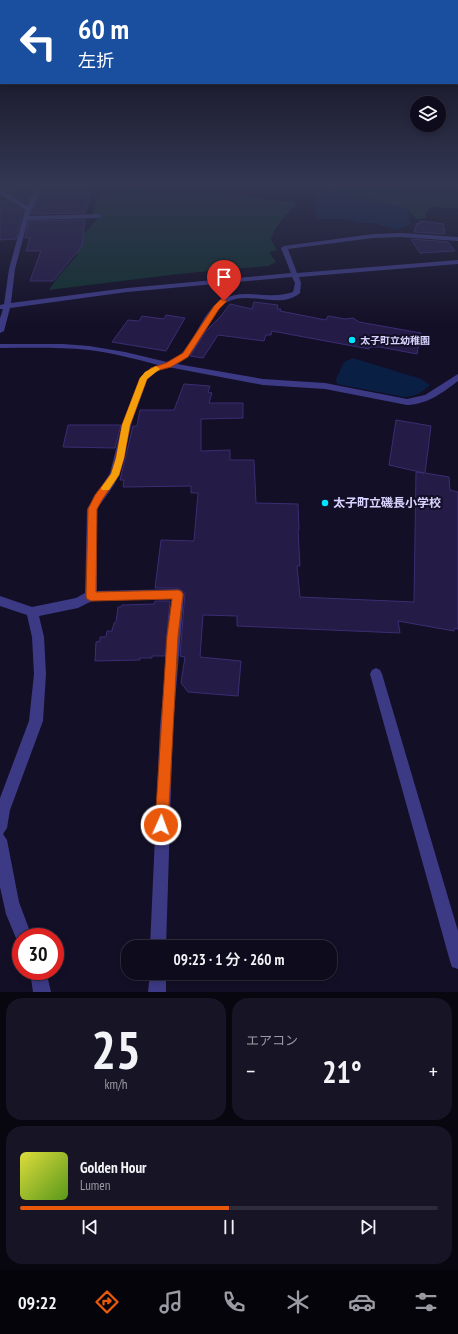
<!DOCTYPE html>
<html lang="ja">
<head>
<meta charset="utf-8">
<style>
  :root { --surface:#0e0b1c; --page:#171425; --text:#f1f3f6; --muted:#9b9ba3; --line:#2e2b3b; --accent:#ea580c }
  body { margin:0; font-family:"PT Sans Narrow","Noto Sans JP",sans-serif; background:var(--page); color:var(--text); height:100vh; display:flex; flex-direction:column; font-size:15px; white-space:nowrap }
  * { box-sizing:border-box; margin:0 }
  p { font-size:13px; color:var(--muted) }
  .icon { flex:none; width:22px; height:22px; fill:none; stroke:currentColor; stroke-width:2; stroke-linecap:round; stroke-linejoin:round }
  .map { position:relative; height:992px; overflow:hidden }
  .details { display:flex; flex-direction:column; gap:6px; padding:6px; background:#08060f; flex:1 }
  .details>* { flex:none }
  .hud { position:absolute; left:0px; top:0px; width:458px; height:84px; box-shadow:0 2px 6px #0003,0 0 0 1px var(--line); background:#1a4fa0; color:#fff; overflow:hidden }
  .tools { position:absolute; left:410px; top:96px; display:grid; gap:8px }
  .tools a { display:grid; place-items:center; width:36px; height:36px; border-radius:50%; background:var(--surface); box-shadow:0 2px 6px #0003,0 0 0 1px var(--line); font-size:20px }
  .speed { position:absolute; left:12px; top:928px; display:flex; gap:8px; font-size:20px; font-weight:700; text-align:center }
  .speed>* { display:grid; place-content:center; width:52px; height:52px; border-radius:50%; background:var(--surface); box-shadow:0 2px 6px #0003,0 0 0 1px var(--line); line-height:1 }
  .speed .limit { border:6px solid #d22; background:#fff; color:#111 }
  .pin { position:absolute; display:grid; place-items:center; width:34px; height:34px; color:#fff; margin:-41px -17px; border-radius:50% 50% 50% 0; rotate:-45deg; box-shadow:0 0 4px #0007 }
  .pin .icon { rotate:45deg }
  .me { position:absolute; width:44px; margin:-22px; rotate:2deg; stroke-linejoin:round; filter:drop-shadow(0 0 3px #0008) }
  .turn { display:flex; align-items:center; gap:14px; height:84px; padding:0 12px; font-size:18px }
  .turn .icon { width:52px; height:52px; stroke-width:2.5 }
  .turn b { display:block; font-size:28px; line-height:34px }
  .big { font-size:30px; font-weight:600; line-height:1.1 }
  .details .tile { flex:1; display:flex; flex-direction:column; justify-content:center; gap:6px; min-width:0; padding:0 14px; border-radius:16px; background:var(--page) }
  .details .dial { align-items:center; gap:0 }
  .dial b { font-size:52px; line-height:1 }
  .song { display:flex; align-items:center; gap:12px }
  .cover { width:48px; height:48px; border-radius:6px; background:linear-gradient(135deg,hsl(60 70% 55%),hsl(90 70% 35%)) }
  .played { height:4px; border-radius:2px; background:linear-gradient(90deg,var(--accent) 50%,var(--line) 50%) }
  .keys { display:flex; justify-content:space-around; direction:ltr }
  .heat { display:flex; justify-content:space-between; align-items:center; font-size:22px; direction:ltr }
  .details .tiles { flex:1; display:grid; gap:6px; grid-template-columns:1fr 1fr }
  .tile:last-child { grid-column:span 2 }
  .trip { position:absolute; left:121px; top:940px; width:216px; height:40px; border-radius:16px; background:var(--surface); box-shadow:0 2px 6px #0003,0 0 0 1px var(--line); font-weight:600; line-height:40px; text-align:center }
  .tabs { display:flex; height:64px; justify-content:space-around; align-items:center; background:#06040b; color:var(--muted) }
  .tabs .icon { width:28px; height:28px }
  .tabs .active { color:var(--accent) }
  .tabs b { font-size:18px; color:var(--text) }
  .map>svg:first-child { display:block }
  .green { fill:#12302f }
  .water { fill:#0a1f44 }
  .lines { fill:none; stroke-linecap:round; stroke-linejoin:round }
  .river { fill:#0a1f44; fill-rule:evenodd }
  .building { fill:#241b47; stroke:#3b2d73 }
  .minor { fill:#3d3a85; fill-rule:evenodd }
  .route { fill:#ea580c; stroke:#983908 }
  .slow { fill:#f59e0b }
  .poi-dot { fill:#00e5ff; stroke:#130f26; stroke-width:1.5 }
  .labels { text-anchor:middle; stroke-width:4; stroke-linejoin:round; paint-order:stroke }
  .far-poi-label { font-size:10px; font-weight:bold; fill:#d9d4ff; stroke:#130f26; text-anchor:start }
  .poi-label { font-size:12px; font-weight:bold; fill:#d9d4ff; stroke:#130f26; text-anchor:start }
</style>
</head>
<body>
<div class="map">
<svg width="458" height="992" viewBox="0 0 458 992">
  <rect width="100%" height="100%" fill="#130f26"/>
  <g class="green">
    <path d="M112,186L156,187L160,191L232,195L294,202L295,205C285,218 276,223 271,240L277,250L269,252L276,262L268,266L178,274L49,290L57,278L78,254L69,251L98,218L92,217L98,195H108Z"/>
    <polygon points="218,186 239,186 240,189 236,193 223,194 168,191 165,186"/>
    <polygon points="458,186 458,208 430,207 425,213 426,218 416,219 408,209 386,204 365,196 325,189 323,187"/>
  </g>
  <g class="water">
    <path d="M314,189C347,187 376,203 408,209L410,224L397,230L373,223H359L346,219H316Z"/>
    <path d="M353,358L421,379L430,385C423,392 414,397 404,397L337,384L336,379L344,362Z"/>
  </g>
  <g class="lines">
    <path class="river" d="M1,186H21L32,198L29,202C16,205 5,199 1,186Z"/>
  </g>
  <g class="building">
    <polygon points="14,186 34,186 26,204 10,194"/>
    <polygon points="43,186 92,186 85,213 31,214"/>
    <polygon points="7,200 23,211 16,239 0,240 0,202"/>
    <polygon points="85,220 82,246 53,281 30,281 41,251 26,251 30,238 25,238 29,221"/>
    <polygon points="420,221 444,224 443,228 445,229 444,234 414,232 417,223 419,224"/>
    <polygon points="412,239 448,242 455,251 420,253 412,241"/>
    <polygon points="254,302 278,305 277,309 281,309 280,311 326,320 328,316 345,319 353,318 359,322 421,333 417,354 380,347 369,347 369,349 272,331 271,335 266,335 264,341 218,335 203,358 190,356 206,331 221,316 230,304 252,309"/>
    <polygon points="166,315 185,318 166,351 112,342 128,320 139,321 142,316 164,319"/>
    <polygon points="184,384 210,386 208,392 212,393 209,403 243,403 243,418 201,419 201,451 230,450 230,460 254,460 256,503 298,504 299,530 298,530 300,566 297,566 300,597 414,602 416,472 424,473 389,465 396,420 431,426 425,473 449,477 450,490 458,492 458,629 455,628 454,631 398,621 400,633 237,626 237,616 203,615 200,657 241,661 238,696 188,692 181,683 185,657 180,656 185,593 178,588 155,588 161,540 194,541 198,493 191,493 191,486 123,487 124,480 120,480 133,426 137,426 140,410 174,410"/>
    <polygon points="68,425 121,425 115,448 63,447"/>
    <polygon points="155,601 170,601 165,656 152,656 152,658 140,658 140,660 95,661 96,642 100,641 100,637 106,637 107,631 112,631 114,623 116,622 118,607 121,607 122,605 154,604"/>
  </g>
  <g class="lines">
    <g class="minor">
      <path d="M36,186H42L29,216L99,214L102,216L99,218L28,220L15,269L11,303L127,288L291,273L281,248L284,246L373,234L401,233L458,237V241L401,237L373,238L288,249L297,273L458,260V264L299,277L301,283L300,293C280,310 249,290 227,302C204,315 203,352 177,364L263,379L325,383L407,399L425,395L458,374V381C442,393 428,404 407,405L325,389L263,385L168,367L156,372L147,380L132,422L120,473L114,485L97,509V591L178,589L182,591L184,594L173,726L166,947H150L160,726L172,599L92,601L78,608L39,616L44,637L46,674L43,721L10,810L7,828L3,834L7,840L19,902L32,937H21V944L18,943L6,914L0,887V798L29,721L34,674L32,637L27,615L0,606V596L32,607L76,598L85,593L87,509L110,473L123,422L139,380L145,372L158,365C136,359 113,353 89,350C60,347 30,348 0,348V344H63L89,346L125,352L167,362L179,356L183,352C205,325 207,292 250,294C265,295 279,297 293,292L295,283L292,277L127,292L10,308L4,331L0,333V318L3,309H0V305L4,304L9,269L25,210L0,194V189L27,206Z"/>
      <polygon points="376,668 380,670 382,674 458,931 458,969 452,967 450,961 370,674 372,670"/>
      <polygon points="30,971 46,971 51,992 33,992"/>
      <polygon points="150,973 166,973 166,992 148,992"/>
    </g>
  </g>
  <linearGradient id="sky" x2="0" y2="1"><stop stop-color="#0a0815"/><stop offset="0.57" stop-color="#333752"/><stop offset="1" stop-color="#333752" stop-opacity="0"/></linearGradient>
  <rect width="458" height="325" fill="url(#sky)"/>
  <polygon class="route" points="221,299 227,301 219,309 188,357 171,367 156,371 147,379 130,425 124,458 119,475 102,500 97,509 96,592 178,590 181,591 183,594 178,636 168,825 166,830 161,832 157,830 155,825 167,636 172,599 91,601 87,599 86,596 88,509 95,495 111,474 116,458 122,425 140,378 151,368 166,363 183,353 214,306"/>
  <polygon class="slow" points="156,366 160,369 147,379 130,425 124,458 119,475 109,490 102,490 101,488 111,474 116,458 122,425 140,378 145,372"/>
  <g class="poi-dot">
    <circle cx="352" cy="340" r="4"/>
    <circle cx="325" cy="503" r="4"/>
  </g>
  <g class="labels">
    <g class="far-poi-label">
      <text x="360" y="344">太子町立幼稚園</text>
    </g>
    <g class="poi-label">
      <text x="333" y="507">太子町立磯長小学校</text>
    </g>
  </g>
</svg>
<div class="tools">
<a><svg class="icon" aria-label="layers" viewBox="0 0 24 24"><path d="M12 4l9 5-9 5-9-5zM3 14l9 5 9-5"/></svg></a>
</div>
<div class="speed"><div class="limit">30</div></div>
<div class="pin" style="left:224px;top:301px;background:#d93025"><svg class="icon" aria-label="arrive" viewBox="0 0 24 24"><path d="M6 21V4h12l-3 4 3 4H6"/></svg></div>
<svg class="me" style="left:161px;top:825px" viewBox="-20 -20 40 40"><circle r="17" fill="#ea580c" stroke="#fff" stroke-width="3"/><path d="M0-11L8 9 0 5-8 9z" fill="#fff"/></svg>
<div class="trip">09:23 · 1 分 · 260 m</div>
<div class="hud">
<div class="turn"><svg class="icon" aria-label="left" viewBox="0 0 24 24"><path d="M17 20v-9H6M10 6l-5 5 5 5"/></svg><div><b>60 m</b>左折</div></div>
</div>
</div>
<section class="details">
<div class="tiles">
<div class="tile dial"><b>25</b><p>km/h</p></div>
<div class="tile"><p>エアコン</p>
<div class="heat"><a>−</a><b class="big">21°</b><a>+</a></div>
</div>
<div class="tile">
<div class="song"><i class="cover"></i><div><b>Golden Hour</b><p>Lumen</p></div></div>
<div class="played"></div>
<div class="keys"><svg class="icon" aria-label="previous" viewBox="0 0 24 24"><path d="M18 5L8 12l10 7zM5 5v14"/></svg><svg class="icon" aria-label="pause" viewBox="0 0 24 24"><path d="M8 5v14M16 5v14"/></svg><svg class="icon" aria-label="next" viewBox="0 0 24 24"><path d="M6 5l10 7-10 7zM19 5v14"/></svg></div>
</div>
</div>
</section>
<nav class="tabs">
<b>09:22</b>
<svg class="icon active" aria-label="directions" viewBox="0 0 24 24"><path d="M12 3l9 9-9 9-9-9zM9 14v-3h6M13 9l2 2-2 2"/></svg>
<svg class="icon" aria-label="music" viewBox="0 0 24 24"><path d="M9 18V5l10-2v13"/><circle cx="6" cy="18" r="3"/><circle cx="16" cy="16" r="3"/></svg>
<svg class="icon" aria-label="phone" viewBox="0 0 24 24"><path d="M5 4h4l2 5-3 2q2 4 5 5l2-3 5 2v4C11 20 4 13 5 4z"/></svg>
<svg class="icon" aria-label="climate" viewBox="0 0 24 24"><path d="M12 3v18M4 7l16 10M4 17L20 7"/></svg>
<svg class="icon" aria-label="car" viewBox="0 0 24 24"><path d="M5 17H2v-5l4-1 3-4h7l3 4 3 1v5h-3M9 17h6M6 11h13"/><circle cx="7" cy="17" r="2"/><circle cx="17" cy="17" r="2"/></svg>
<svg class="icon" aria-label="filters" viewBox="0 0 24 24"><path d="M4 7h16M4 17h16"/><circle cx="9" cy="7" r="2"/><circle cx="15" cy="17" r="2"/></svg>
</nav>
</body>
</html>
